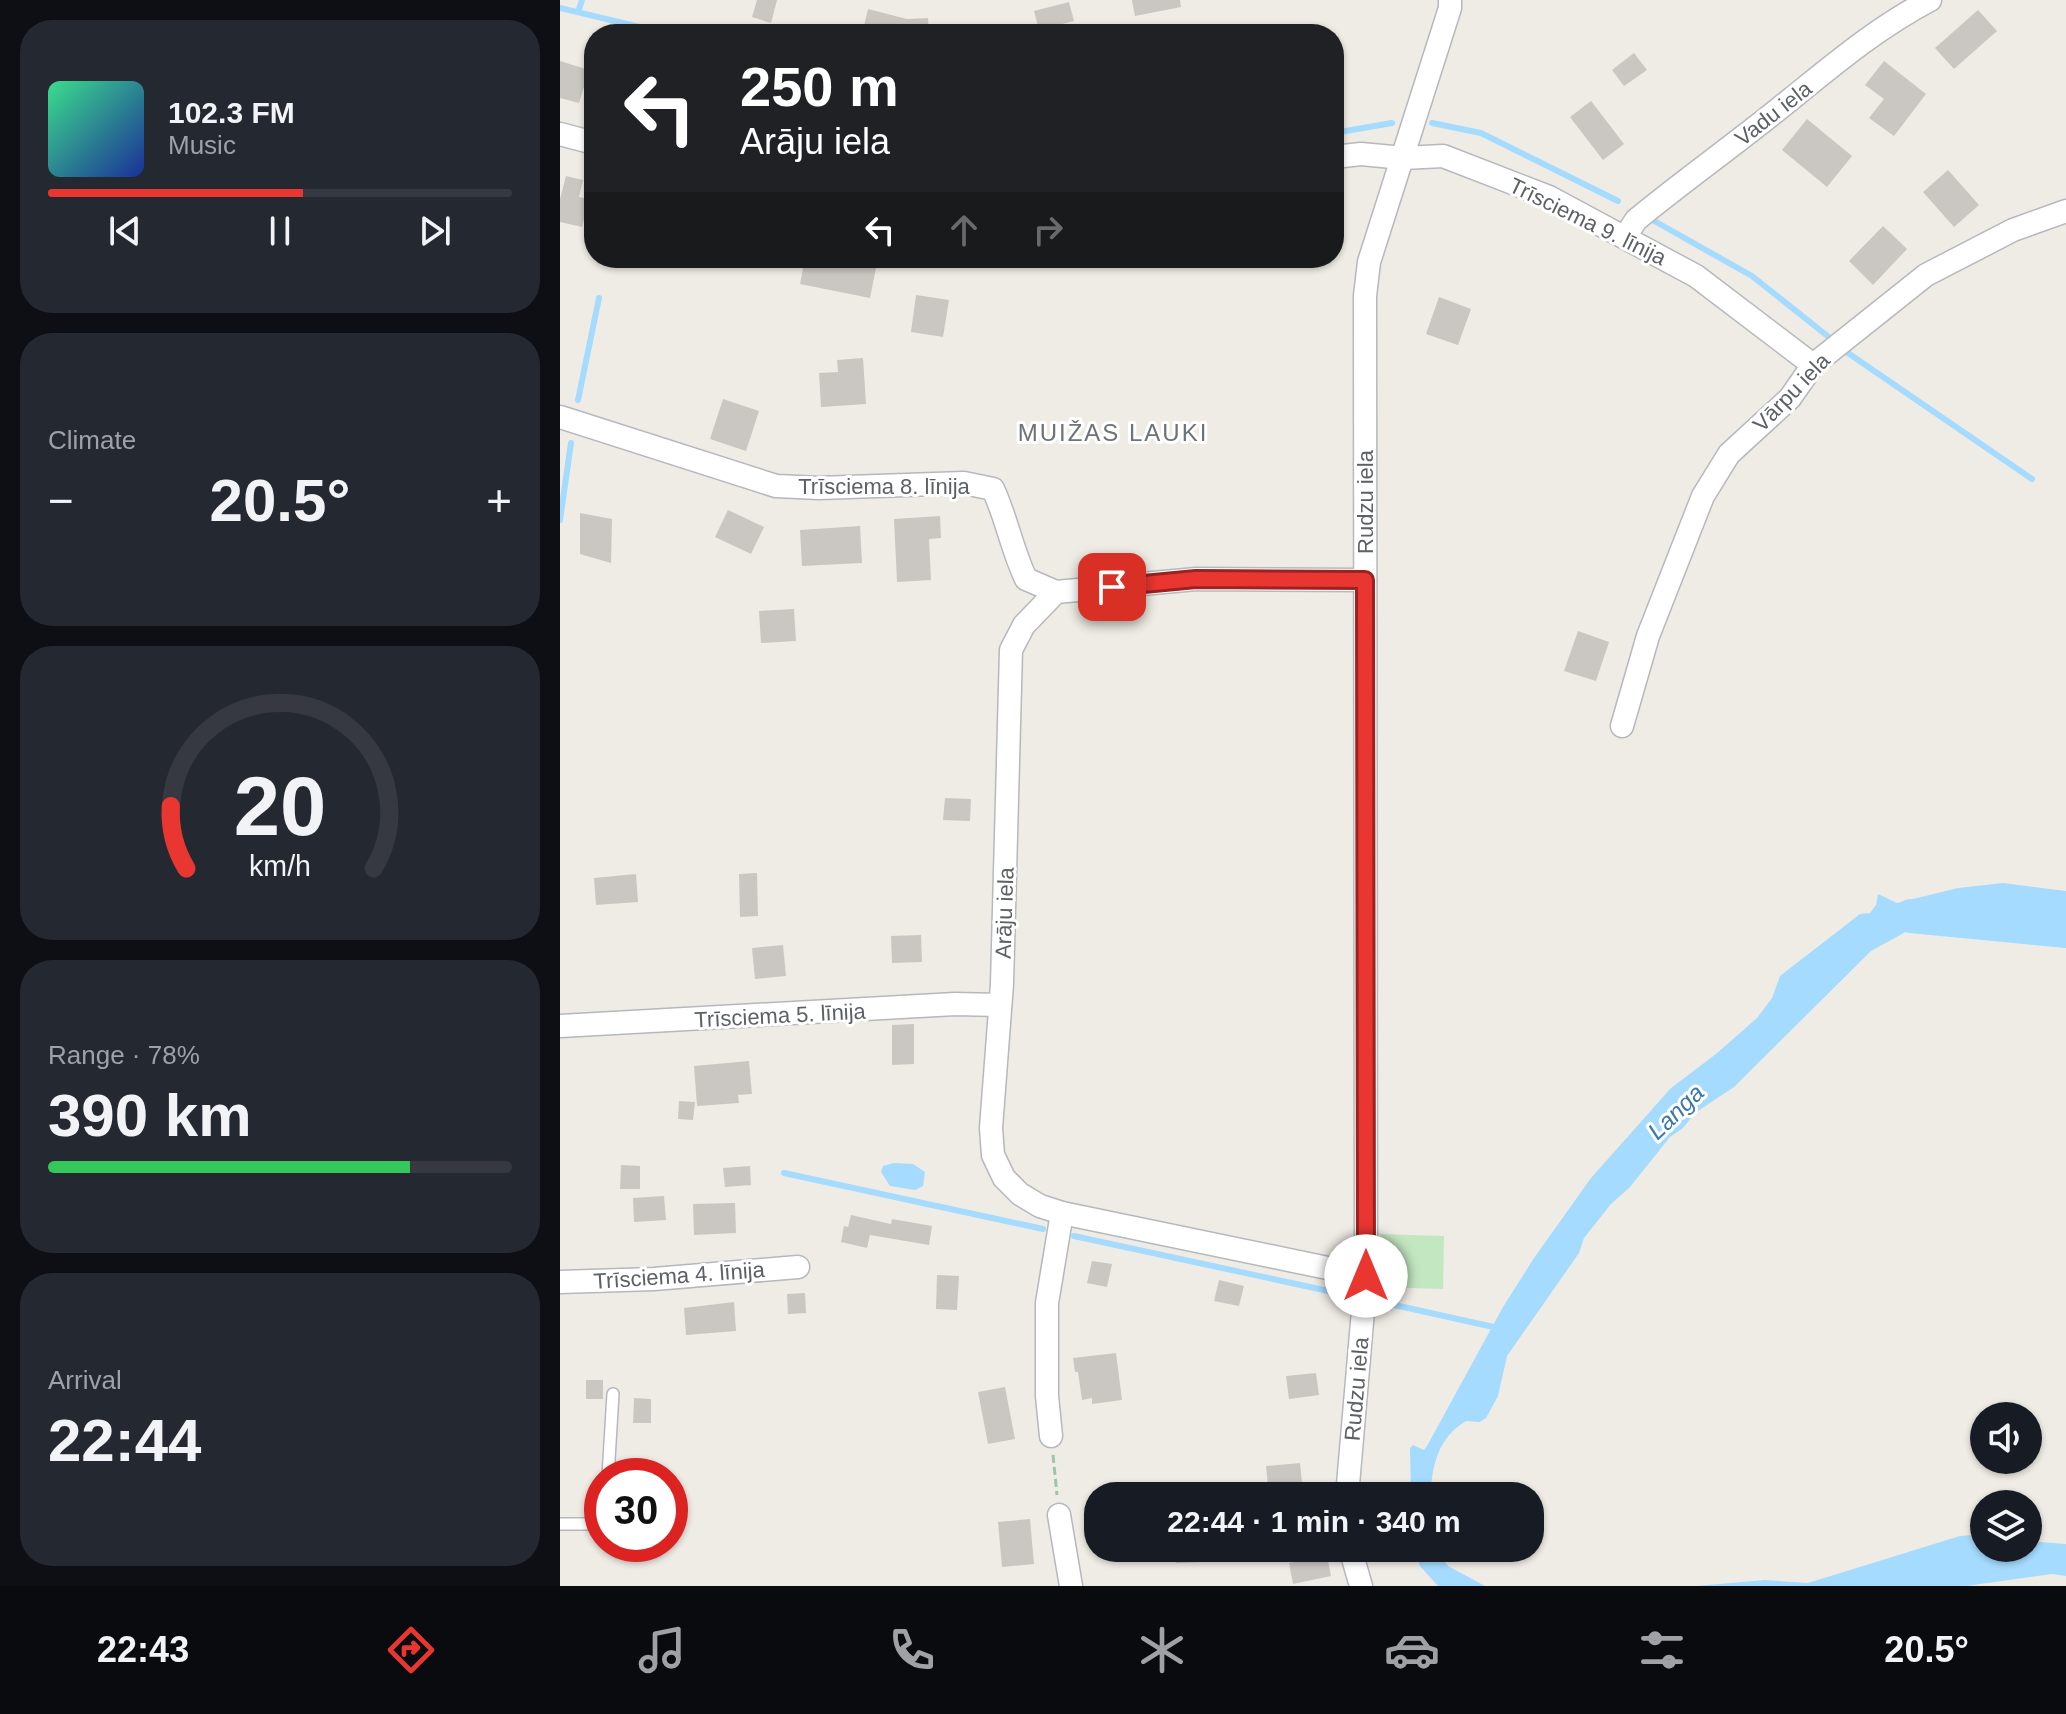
<!DOCTYPE html>
<html lang="en">
<head>
<meta charset="utf-8">
<style>
  :root { --surface:#171b24; --page:#242831; --text:#f1f3f6; --muted:#9ea1a6; --line:#363941; --accent:#ea3630 }
  body { margin:0; font-family:Helvetica,sans-serif; background:var(--page); color:var(--text); height:100vh; display:flex; flex-direction:column; font-size:30px; white-space:nowrap }
  * { box-sizing:border-box; margin:0 }
  p { font-size:26px; color:var(--muted) }
  .icon { flex:none; width:44px; height:44px; fill:none; stroke:currentColor; stroke-width:2; stroke-linecap:round; stroke-linejoin:round }
  .map { position:relative; flex:1; overflow:hidden }
  .drawer { display:flex; flex-direction:column; gap:20px; padding:20px; background:#0d0f14; width:560px }
  .drawer>* { flex:none }
  .hud { position:absolute; left:24px; top:24px; width:760px; height:244px; border-radius:32px; box-shadow:0 2px 6px #0004; background:#202124; color:#fff; overflow:hidden }
  .buttons { position:absolute; left:1410px; top:1402px; display:grid; gap:16px }
  .buttons a { display:grid; place-items:center; width:72px; height:72px; border-radius:50%; background:var(--surface); box-shadow:0 2px 6px #0004; font-size:40px }
  .speed { position:absolute; left:24px; top:1458px; display:flex; gap:16px; font-size:40px; font-weight:700; text-align:center }
  .speed>* { display:grid; place-content:center; width:104px; height:104px; border-radius:50%; background:var(--surface); box-shadow:0 2px 6px #0004; line-height:1 }
  .speed .limit { border:12px solid #d22; background:#fff; color:#111 }
  .pin { position:absolute; display:grid; place-items:center; width:68px; height:68px; color:#fff; margin:-34px; border-radius:16px; box-shadow:0 4px 12px #0006 }
  .me { position:absolute; width:88px; margin:-44px; rotate:0deg; stroke-linejoin:round; filter:drop-shadow(0 0 6px #0008) }
  .turn { display:flex; align-items:center; gap:28px; height:168px; padding:0 24px; font-size:36px }
  .turn .icon { width:104px; height:104px; stroke-width:2.5 }
  .turn b { display:block; font-size:56px; line-height:68px }
  .lanes { display:flex; align-items:center; height:76px; padding:0 24px; background:#0003; justify-content:center; gap:40px; direction:ltr }
  .lanes .off { opacity:.35 }
  .big { font-size:60px; font-weight:700; line-height:1.1 }
  .drawer .widget { flex:1; display:flex; flex-direction:column; justify-content:center; gap:12px; min-width:0; padding:0 28px; border-radius:32px; background:var(--page) }
  .drawer .dial { align-items:center; gap:0 }
  .dial svg { height:208px; overflow:visible; fill:none; stroke:var(--line); stroke-width:7; stroke-linecap:round; text-anchor:middle }
  .dial text { fill:var(--text); stroke:none }
  .song { display:flex; align-items:center; gap:24px }
  .cover { width:96px; height:96px; border-radius:12px; background:linear-gradient(135deg,hsl(150 70% 55%),hsl(230 70% 35%)) }
  .played { height:8px; border-radius:4px; background:linear-gradient(90deg,var(--accent) 55%,var(--line) 55%) }
  .keys { display:flex; justify-content:space-around; direction:ltr }
  .heat { display:flex; justify-content:space-between; align-items:center; font-size:44px; direction:ltr }
  .charge { height:12px; border-radius:6px; background:linear-gradient(90deg,#34c759 78%,var(--line) 0) }
  .trip { position:absolute; left:524px; top:1482px; width:460px; height:80px; border-radius:32px; background:var(--surface); box-shadow:0 2px 6px #0004; font-weight:700; line-height:80px; text-align:center }
  .dock { display:flex; height:128px; justify-content:space-around; align-items:center; background:#090b0e; color:var(--muted) }
  .dock .icon { width:56px; height:56px }
  .dock .current { color:var(--accent) }
  .dock b { font-size:36px; color:var(--text) }
  main { display:flex; flex:1; min-height:0 }
  .map>svg:first-child { display:block }
  .green { fill:#c3e7c1 }
  .water { fill:#a5dbff }
  .lines { fill:none; stroke-linecap:round; stroke-linejoin:round }
  .stream { stroke:#a5dbff; stroke-width:6 }
  .river { stroke:#a5dbff; stroke-width:34 }
  .building { fill:#cac7c2 }
  .lane-casing { stroke:#b5b8bc; stroke-width:14 }
  .street-casing { stroke:#b5b8bc; stroke-width:25 }
  .path { stroke:#9ac8a6; stroke-width:3; stroke-dasharray:8 4; stroke-linecap:butt }
  .lane { stroke:#fff; stroke-width:11 }
  .street { stroke:#fff; stroke-width:22 }
  .route-casing { stroke:#98231f; stroke-width:20 }
  .route { stroke:#ea3630; stroke-width:14 }
  .labels { text-anchor:middle; stroke-width:6; stroke-linejoin:round; paint-order:stroke }
  .street-label { font-size:22px; fill:#5c6165; stroke:#fff }
  .neighbourhood-label { font-size:24px; letter-spacing:2px; fill:#6d7377; stroke:#fff }
  .water-label { font-size:24px; font-style:italic; fill:#3e77a9; stroke:#fff }
</style>
</head>
<body>
<main>
<section class="drawer">
<div class="widget">
<div class="song"><i class="cover"></i><div><b>102.3 FM</b><p>Music</p></div></div>
<div class="played"></div>
<div class="keys"><svg class="icon" aria-label="previous" viewBox="0 0 24 24"><path d="M18 5L8 12l10 7zM5 5v14"/></svg><svg class="icon" aria-label="pause" viewBox="0 0 24 24"><path d="M8 5v14M16 5v14"/></svg><svg class="icon" aria-label="next" viewBox="0 0 24 24"><path d="M6 5l10 7-10 7zM19 5v14"/></svg></div>
</div>
<div class="widget"><p>Climate</p>
<div class="heat"><a>−</a><b class="big">20.5°</b><a>+</a></div>
</div>
<div class="widget dial"><svg viewBox="0 0 100 80">
<path d="M14 69A42 42 0 1 1 86 69"/>
<path d="M14 69A42 42 0 0 1 8 45" stroke="#ea3630"/>
<text x="50" y="56" font-size="32" font-weight="700">20</text>
<text x="50" y="72" font-size="11">km/h</text>
</svg></div>
<div class="widget"><p>Range · 78%</p><b class="big">390 km</b><div class="charge"></div></div>
<div class="widget"><p>Arrival</p><b class="big">22:44</b></div>
</section>
<div class="map">
<svg width="1506" height="1586" viewBox="0 0 1506 1586">
  <rect width="100%" height="100%" fill="#efece5"/>
  <polygon class="green" points="820,1234 884,1236 883,1289 819,1287"/>
  <g class="water">
    <path d="M1443,883L1506,891V931L1487,927L1445,925L1437,919L1426,917L1368,923L1351,929L1311,951L1174,1087L1135,1113L1123,1128L1110,1137L1070,1187L1051,1204L1024,1238L1019,1253L947,1356L938,1396L926,1418L920,1422L906,1421C877,1439 873,1464 870,1496H851L850,1448L853,1445L864,1450L867,1446L943,1307L974,1258L1031,1178L1111,1088L1156,1054L1197,1018L1212,998L1220,976L1300,914L1310,913L1316,905L1318,894L1337,903L1398,888Z"/>
    <polygon points="334,1163 353,1164 365,1172 363,1186 355,1190 330,1186 321,1172 323,1166"/>
    <polygon points="1413,1535 1424,1536 1424,1548 1468,1548 1468,1541 1506,1544 1506,1576 1492,1574 1406,1586 1136,1586 1205,1580 1248,1583 1400,1536"/>
    <polygon points="855,1548 875,1548 888,1566 925,1586 878,1586 860,1566"/>
  </g>
  <g class="lines">
    <g class="stream">
      <polyline points="0,8 109,34"/>
      <polyline points="18,12 22,0"/>
      <polyline points="872,123 921,133 1058,201"/>
      <polyline points="774,133 832,123"/>
      <polyline points="1089,218 1192,276 1270,338"/>
      <polyline points="1285,351 1472,479"/>
      <polyline points="18,400 39,298"/>
      <polyline points="0,520 11,443"/>
      <polyline points="224,1173 483,1229"/>
      <polyline points="514,1236 787,1295"/>
      <polyline points="821,1302 938,1328"/>
    </g>
    <polyline class="river" points="1351,916 1506,931"/>
  </g>
  <g class="building">
    <polygon points="197,0 217,0 211,23 192,17"/>
    <polygon points="572,0 620,0 621,7 575,16"/>
    <polygon points="509,2 514,21 479,30 474,11"/>
    <polygon points="308,9 347,19 368,18 369,34 302,34"/>
    <polygon points="1418,10 1437,31 1394,69 1375,48"/>
    <polygon points="1074,53 1087,70 1064,86 1052,70"/>
    <polygon points="0,61 29,70 19,103 0,98"/>
    <polygon points="1324,61 1366,94 1334,136 1309,118 1324,99 1305,85"/>
    <polygon points="1031,101 1064,144 1043,160 1010,117"/>
    <polygon points="1247,119 1292,156 1267,187 1222,150"/>
    <polygon points="1388,170 1419,205 1394,227 1363,192"/>
    <polygon points="6,176 23,180 19,197 29,199 22,227 0,222 0,199"/>
    <polygon points="1323,226 1347,249 1313,285 1289,261"/>
    <polygon points="245,258 318,258 310,298 240,284"/>
    <polygon points="356,295 389,300 383,337 351,332"/>
    <polygon points="879,297 911,309 898,345 866,334"/>
    <polygon points="303,358 306,404 261,407 259,373 278,372 277,360"/>
    <polygon points="163,399 199,411 186,451 150,439"/>
    <polygon points="168,510 204,527 191,554 155,537"/>
    <polygon points="20,513 52,519 51,563 20,554"/>
    <polygon points="380,516 381,538 369,539 371,580 337,582 334,519"/>
    <polygon points="300,526 302,563 242,566 240,530"/>
    <polygon points="234,609 236,641 201,643 199,611"/>
    <polygon points="1018,631 1049,642 1036,681 1004,671"/>
    <polygon points="385,798 411,799 410,821 383,820"/>
    <polygon points="197,873 198,916 180,917 179,874"/>
    <polygon points="76,874 78,902 36,905 34,878"/>
    <polygon points="361,935 362,962 332,963 331,936"/>
    <polygon points="223,945 226,976 195,979 192,948"/>
    <polygon points="354,1024 354,1064 332,1065 332,1025"/>
    <polygon points="189,1061 192,1094 178,1095 179,1103 137,1106 134,1066"/>
    <polygon points="119,1101 135,1102 133,1120 118,1119"/>
    <polygon points="61,1165 80,1166 80,1189 60,1189"/>
    <polygon points="190,1166 191,1185 165,1187 163,1168"/>
    <polygon points="104,1196 106,1220 74,1222 73,1198"/>
    <polygon points="175,1203 176,1233 134,1235 133,1204"/>
    <polygon points="291,1215 331,1224 332,1219 372,1226 369,1245 310,1235 307,1248 281,1242 284,1226 288,1227"/>
    <polygon points="532,1261 552,1264 547,1287 527,1283"/>
    <polygon points="377,1275 399,1276 397,1310 376,1309"/>
    <polygon points="659,1280 684,1286 679,1306 654,1301"/>
    <polygon points="245,1293 246,1313 228,1314 227,1294"/>
    <polygon points="174,1302 176,1331 126,1335 124,1308"/>
    <polygon points="556,1353 562,1400 532,1404 532,1398 522,1400 518,1372 515,1372 513,1358"/>
    <polygon points="756,1373 759,1395 729,1399 726,1376"/>
    <rect x="26" y="1380" width="17" height="19"/>
    <polygon points="445,1387 455,1439 428,1444 418,1392"/>
    <polygon points="74,1398 91,1399 91,1423 73,1423"/>
    <polygon points="740,1463 743,1494 709,1496 706,1466"/>
    <polygon points="470,1519 474,1564 442,1567 438,1522"/>
    <polygon points="616,1548 670,1548 670,1561 616,1563"/>
    <polygon points="767,1555 771,1576 733,1584 729,1563"/>
  </g>
  <g class="lines">
    <g class="lane-casing">
      <g id="lane">
        <polyline points="48,1476 53,1394"/>
        <polyline points="0,1524 31,1524 42,1516"/>
      </g>
    </g>
    <g class="street-casing">
      <g id="street">
        <polyline points="0,134 34,143"/>
        <polyline points="774,157 801,154 843,158 883,156 989,197 1136,276 1253,365"/>
        <path d="M1065,237L1076,220C1127,178 1180,141 1231,99C1277,62 1317,28 1370,0"/>
        <path d="M0,417L216,486L259,488L404,483L433,489C447,519 452,550 466,579L496,592"/>
        <polyline points="805,580 636,579 496,592 464,625 451,650 442,984 431,1128 433,1155 444,1178 460,1194 480,1206 502,1213 806,1276"/>
        <polyline points="1062,726 1088,636 1143,496 1169,454 1230,398 1253,365 1366,275 1453,230 1506,211"/>
        <polyline points="0,1026 395,1004 440,1005"/>
        <polyline points="0,1282 94,1279 238,1267"/>
        <polyline points="491,1436 487,1396 487,1303 502,1213"/>
        <polyline points="787,1496 806,1276 805,296 809,262 890,8 890,0"/>
        <polyline points="499,1515 511,1586"/>
        <polyline points="790,1548 801,1586"/>
      </g>
    </g>
    <polyline class="path" points="493,1455 497,1495"/>
    <use href="#lane" class="lane"/>
    <use href="#street" class="street"/>
  </g>
  <g class="lines">
    <g class="route-casing">
      <polyline id="route" points="552,587 636,579 805,580 806,1276"/>
    </g>
    <use href="#route" class="route"/>
  </g>
  <g class="labels">
    <g class="street-label">
      <text transform="translate(1213 113) rotate(-38)" y="8">Vadu iela</text>
      <text transform="translate(1028 221) rotate(26)" y="8">Trīsciema 9. līnija</text>
      <text transform="translate(1231 392) rotate(-46)" y="8">Vārpu iela</text>
      <text x="324" y="494">Trīsciema 8. līnija</text>
      <text transform="translate(805 502) rotate(-90)" y="8">Rudzu iela</text>
      <text transform="translate(444 913) rotate(-88)" y="8">Arāju iela</text>
      <text transform="translate(220 1015) rotate(-3)" y="8">Trīsciema 5. līnija</text>
      <text transform="translate(119 1275) rotate(-4)" y="8">Trīsciema 4. līnija</text>
      <text transform="translate(796 1389) rotate(-85)" y="8">Rudzu iela</text>
    </g>
    <g class="neighbourhood-label">
      <text x="553" y="441">MUIŽAS LAUKI</text>
    </g>
    <g class="water-label">
      <text transform="translate(1116 1112) rotate(-44)" y="8">Langa</text>
    </g>
  </g>
</svg>
<div class="buttons">
<a><svg class="icon" aria-label="sound" viewBox="0 0 24 24"><path d="M4 9h4l5-4v14l-5-4H4zM17 9q2 3 0 6"/></svg></a>
<a><svg class="icon" aria-label="layers" viewBox="0 0 24 24"><path d="M12 4l9 5-9 5-9-5zM3 14l9 5 9-5"/></svg></a>
</div>
<div class="speed"><div class="limit">30</div></div>
<div class="pin" style="left:552px;top:587px;background:#d93025"><svg class="icon" aria-label="arrive" viewBox="0 0 24 24"><path d="M6 21V4h12l-3 4 3 4H6"/></svg></div>
<svg class="me" style="left:806px;top:1276px" viewBox="-20 -20 40 40"><circle r="19" fill="#fff"/><path d="M0-13L10 11 0 6-10 11z" fill="#ea3630"/></svg>
<div class="trip">22:44 · 1 min · 340 m</div>
<div class="hud">
<div class="turn"><svg class="icon" aria-label="left" viewBox="0 0 24 24"><path d="M17 20v-9H6M10 6l-5 5 5 5"/></svg><div><b>250 m</b>Arāju iela</div></div>
<div class="lanes"><svg class="icon" aria-label="left" viewBox="0 0 24 24"><path d="M17 20v-9H6M10 6l-5 5 5 5"/></svg><svg class="icon off" aria-label="ahead" viewBox="0 0 24 24"><path d="M12 20V5M6 11l6-6 6 6"/></svg><svg class="icon off" aria-label="right" viewBox="0 0 24 24"><path d="M7 20v-9h11M14 6l5 5-5 5"/></svg></div>
</div>
</div>
</main>
<nav class="dock">
<b>22:43</b>
<svg class="icon current" aria-label="directions" viewBox="0 0 24 24"><path d="M12 3l9 9-9 9-9-9zM9 14v-3h6M13 9l2 2-2 2"/></svg>
<svg class="icon" aria-label="music" viewBox="0 0 24 24"><path d="M9 18V5l10-2v13"/><circle cx="6" cy="18" r="3"/><circle cx="16" cy="16" r="3"/></svg>
<svg class="icon" aria-label="phone" viewBox="0 0 24 24"><path d="M5 4h4l2 5-3 2q2 4 5 5l2-3 5 2v4C11 20 4 13 5 4z"/></svg>
<svg class="icon" aria-label="climate" viewBox="0 0 24 24"><path d="M12 3v18M4 7l16 10M4 17L20 7"/></svg>
<svg class="icon" aria-label="car" viewBox="0 0 24 24"><path d="M5 17H2v-5l4-1 3-4h7l3 4 3 1v5h-3M9 17h6M6 11h13"/><circle cx="7" cy="17" r="2"/><circle cx="17" cy="17" r="2"/></svg>
<svg class="icon" aria-label="filters" viewBox="0 0 24 24"><path d="M4 7h16M4 17h16"/><circle cx="9" cy="7" r="2"/><circle cx="15" cy="17" r="2"/></svg>
<b>20.5°</b>
</nav>
</body>
</html>
